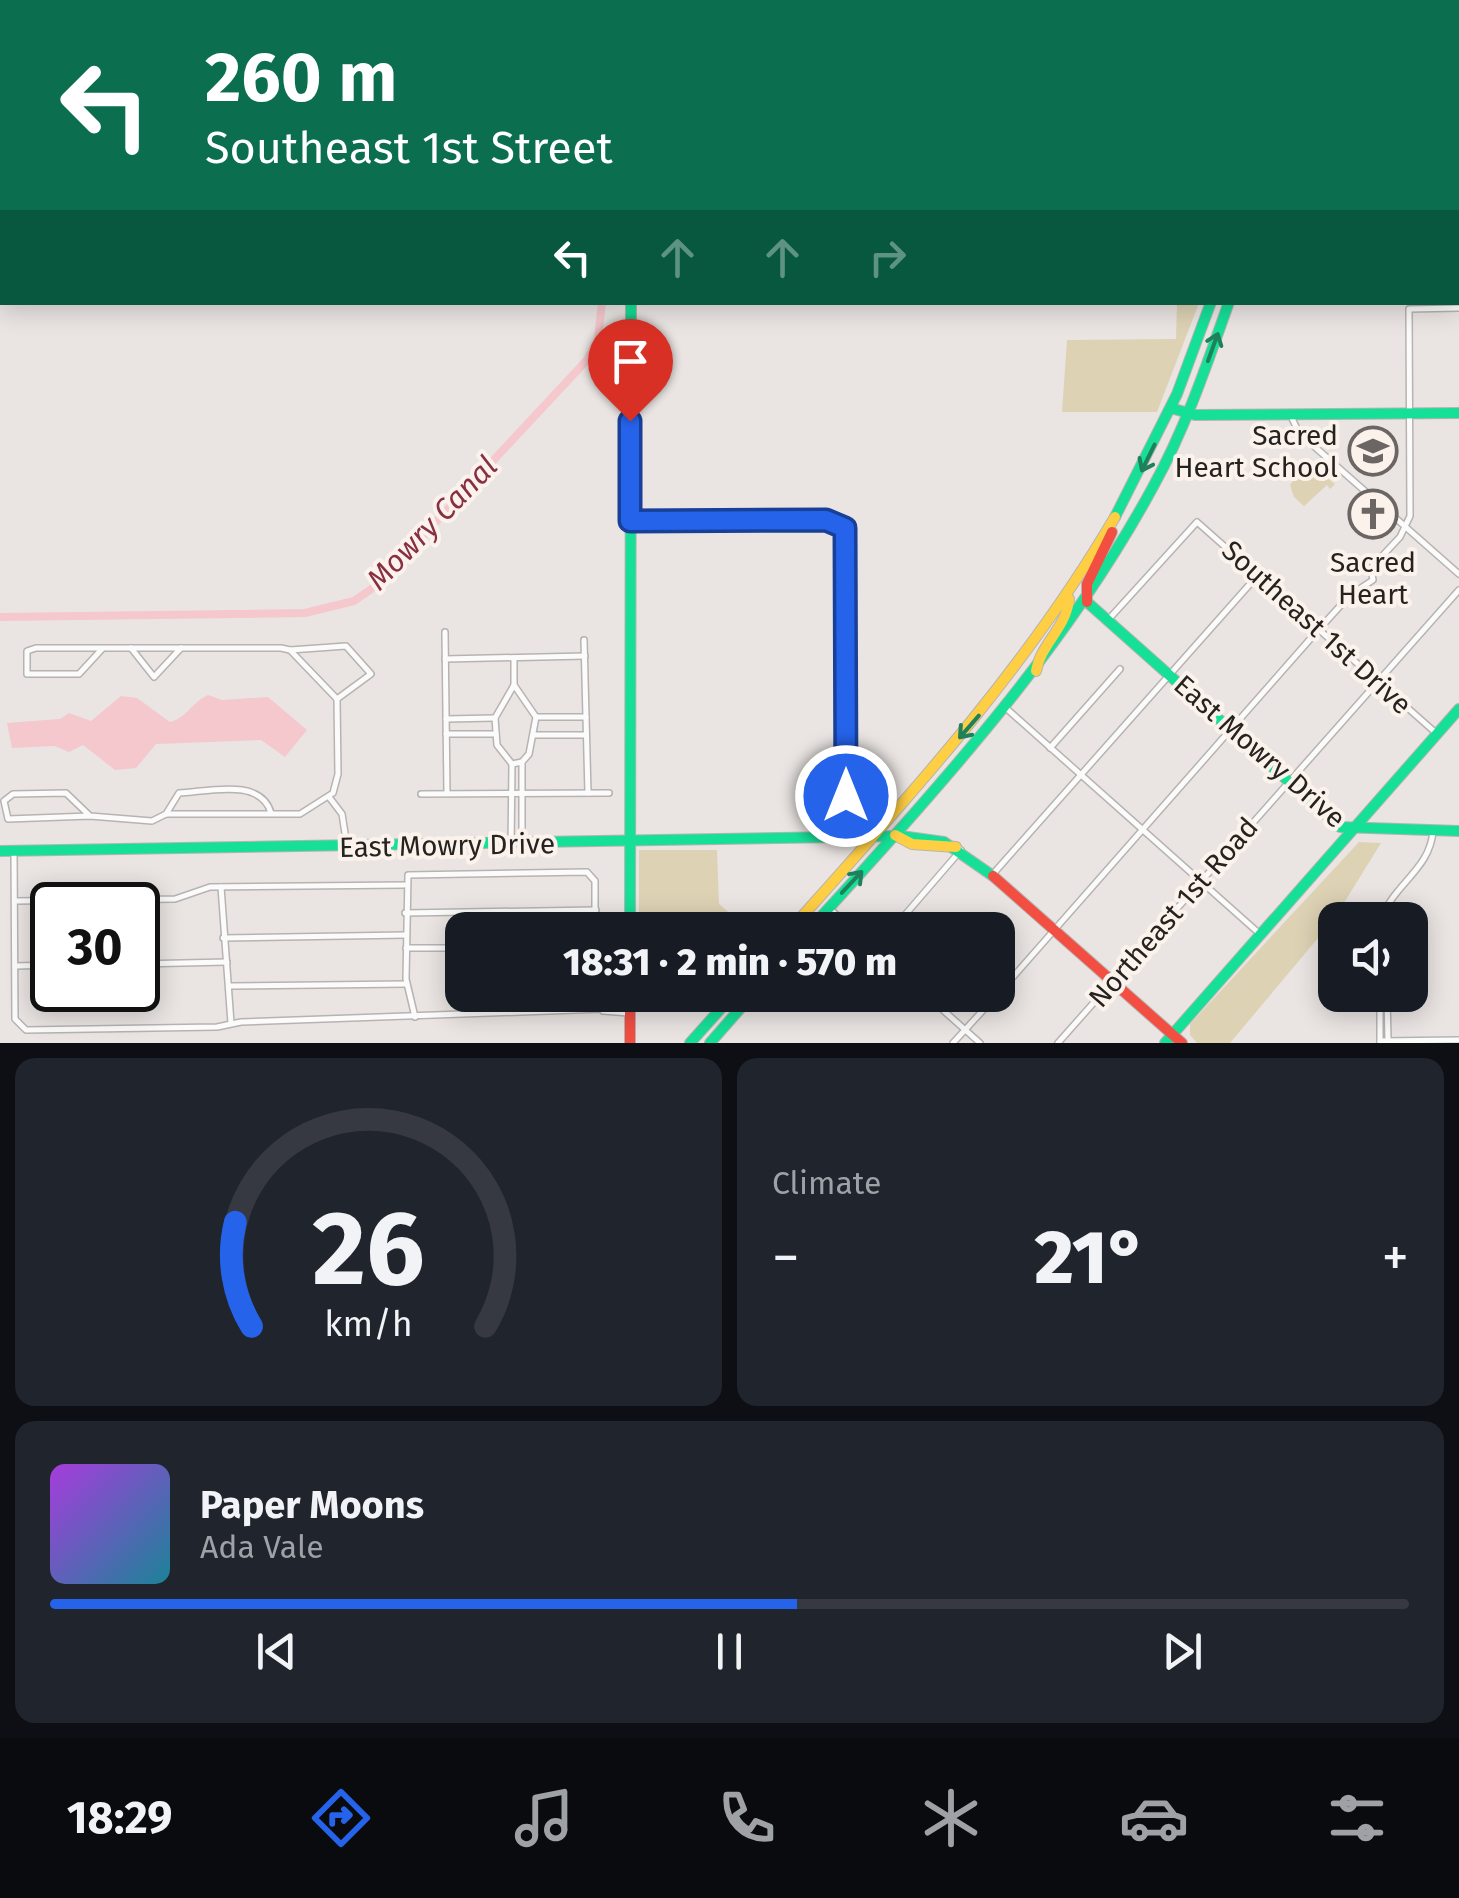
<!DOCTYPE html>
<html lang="en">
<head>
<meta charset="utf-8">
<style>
  :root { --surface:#171b24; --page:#20242c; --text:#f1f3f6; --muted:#9ea1a6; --line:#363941; --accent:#2563eb }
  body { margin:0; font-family:"Fira Sans",sans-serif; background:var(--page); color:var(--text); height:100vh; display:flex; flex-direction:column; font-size:38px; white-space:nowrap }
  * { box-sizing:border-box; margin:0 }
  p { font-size:32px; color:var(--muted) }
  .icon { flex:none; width:55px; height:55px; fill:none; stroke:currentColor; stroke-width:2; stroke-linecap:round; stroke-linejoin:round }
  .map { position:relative; height:1043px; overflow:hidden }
  .panel { display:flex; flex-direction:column; gap:15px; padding:15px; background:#0d0f14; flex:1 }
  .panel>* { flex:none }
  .top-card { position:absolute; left:0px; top:0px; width:1460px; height:305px; box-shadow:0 5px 25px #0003; background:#0b6e4f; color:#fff; overflow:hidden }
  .fabs { position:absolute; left:1318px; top:902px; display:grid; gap:20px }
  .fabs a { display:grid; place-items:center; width:110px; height:110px; border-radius:20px; background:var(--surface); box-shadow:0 5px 25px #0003; font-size:50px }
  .speed { position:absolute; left:30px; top:882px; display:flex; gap:20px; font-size:50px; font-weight:700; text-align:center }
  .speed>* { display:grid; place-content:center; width:130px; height:130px; border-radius:50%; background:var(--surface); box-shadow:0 5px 25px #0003; line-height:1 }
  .speed .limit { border:5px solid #111; border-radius:15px; background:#fff; color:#111 }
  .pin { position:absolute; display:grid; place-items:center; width:85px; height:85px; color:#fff; margin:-102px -42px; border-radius:50% 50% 50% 0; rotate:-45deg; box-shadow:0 0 10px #0007 }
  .pin .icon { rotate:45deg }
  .me { position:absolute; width:110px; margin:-55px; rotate:0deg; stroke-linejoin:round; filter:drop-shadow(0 0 8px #0008) }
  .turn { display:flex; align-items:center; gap:35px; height:210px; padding:0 40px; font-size:45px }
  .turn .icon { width:130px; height:130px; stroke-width:2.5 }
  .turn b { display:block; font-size:70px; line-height:85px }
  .lanes { display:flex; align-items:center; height:95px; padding:0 40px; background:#0003; justify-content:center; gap:50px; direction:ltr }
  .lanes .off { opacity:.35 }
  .big { font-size:75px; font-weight:800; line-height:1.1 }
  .panel .widget { flex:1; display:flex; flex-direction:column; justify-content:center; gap:15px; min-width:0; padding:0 35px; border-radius:20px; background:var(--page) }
  .panel .dial { align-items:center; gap:0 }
  .dial svg { height:260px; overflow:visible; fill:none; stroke:var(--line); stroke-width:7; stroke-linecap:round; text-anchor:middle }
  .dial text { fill:var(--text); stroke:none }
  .song { display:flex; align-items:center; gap:30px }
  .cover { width:120px; height:120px; border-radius:15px; background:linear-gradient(135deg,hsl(280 70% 55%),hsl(190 70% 35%)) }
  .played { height:10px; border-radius:5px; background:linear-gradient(90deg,var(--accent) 55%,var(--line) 55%) }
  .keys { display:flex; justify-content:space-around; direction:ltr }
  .heat { display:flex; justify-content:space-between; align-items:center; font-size:55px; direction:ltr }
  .panel .tiles { flex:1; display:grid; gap:15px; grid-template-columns:1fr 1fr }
  .widget:last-child { grid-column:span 2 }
  .trip { position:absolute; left:445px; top:912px; width:570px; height:100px; border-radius:20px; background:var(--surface); box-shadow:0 5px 25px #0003; font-weight:800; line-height:100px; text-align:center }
  .tabs { display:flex; height:160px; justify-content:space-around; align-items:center; background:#090b0e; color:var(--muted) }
  .tabs .icon { width:70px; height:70px }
  .tabs .on { color:var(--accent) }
  .tabs b { font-size:45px; color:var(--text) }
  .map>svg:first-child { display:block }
  .green { fill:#ddd2b4 }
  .water { fill:#f4c8cc }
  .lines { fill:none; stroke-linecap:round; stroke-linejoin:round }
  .canal { stroke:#f4c8cc; stroke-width:8 }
  .street-casing { stroke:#b7b3b1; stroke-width:8 }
  .fast-casing { stroke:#b7b3b1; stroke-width:12 }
  .slow-casing { stroke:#b7b3b1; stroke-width:12 }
  .jam-casing { stroke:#b7b3b1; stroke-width:12 }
  .street { stroke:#fcfbfb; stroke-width:5 }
  .fast { stroke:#16e098; stroke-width:10 }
  .slow { stroke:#ffcf43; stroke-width:10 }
  .jam { stroke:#f24e42; stroke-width:10 }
  .oneway { stroke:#1e815c }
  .route-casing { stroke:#184099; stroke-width:25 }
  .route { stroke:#2563eb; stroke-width:18 }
  .labels { text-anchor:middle; stroke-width:8; stroke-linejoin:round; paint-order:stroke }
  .poi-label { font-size:28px; fill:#262220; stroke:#fbf2ec; text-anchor:end }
  .street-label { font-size:28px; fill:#262220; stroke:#fbf2ec }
  .water-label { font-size:30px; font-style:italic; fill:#873044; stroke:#fbf2ec }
</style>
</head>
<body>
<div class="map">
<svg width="1459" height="1043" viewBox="0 0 1459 1043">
  <rect width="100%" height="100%" fill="#eae5e2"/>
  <g class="green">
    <polygon points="1177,303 1199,303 1157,412 1062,412 1067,340 1176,339"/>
    <polygon points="1306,462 1335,484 1330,489 1327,485 1304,506 1294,497 1290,485"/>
    <polygon points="1359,842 1381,843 1334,919 1230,1043 1197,1043 1190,1035 1190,1024"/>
    <polygon points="639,850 717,850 719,904 749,930 639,930"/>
  </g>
  <path class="water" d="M208,695L222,700L268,697L307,730L285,757L261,740L156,744L136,768L115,770L83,745L69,752L55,746L12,748L7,723L60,719L69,713L91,721L121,696L137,698L170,722C188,717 192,702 208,695Z"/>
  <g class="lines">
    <polyline class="canal" points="0,617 305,613 354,601 377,585 587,360 598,339 602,302"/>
    <g class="street-casing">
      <g id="street">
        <polyline points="0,42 2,37"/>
        <polyline points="1458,206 1459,206"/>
        <polyline points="1290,414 1299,433 1459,574"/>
        <polyline points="630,521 826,520 845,528 847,825 853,839"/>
        <polyline points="1108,620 1197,522 1436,733"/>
        <polyline points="445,632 447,793"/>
        <polyline points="584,640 588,793"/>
        <polyline points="131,648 154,677 181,648"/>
        <polyline points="290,650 346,646 371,674 337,699"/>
        <polyline points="514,658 514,685 495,718 497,745 512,764 522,762"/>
        <polyline points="445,659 585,656"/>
        <polyline points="514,685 536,717 529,754 522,762 522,844"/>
        <polyline points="1007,709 1261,935"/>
        <polyline points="536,717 586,717"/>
        <polyline points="446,719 495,718"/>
        <polyline points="446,734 496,734"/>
        <polyline points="534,735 586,735"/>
        <polyline points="1050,748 1120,669"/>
        <polyline points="421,794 609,793"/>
        <polyline points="329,797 342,814 347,846"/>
        <path d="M166,814L179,793C207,792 261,777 271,813"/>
        <polyline points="90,816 66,793 13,794 4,801 8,819 90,816 152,821 166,814 300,814 333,793 338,774 337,699 290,650 281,648 36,648 27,651 27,674 79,674 102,649"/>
        <polyline points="511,845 512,764"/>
        <polyline points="14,851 15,1019 26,1030 217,1027 241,1022 630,1008"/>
        <polyline points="993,874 1258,575"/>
        <polyline points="221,887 231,1023"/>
        <polyline points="15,901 175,899 210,887 404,885"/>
        <polyline points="830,909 853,930"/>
        <polyline points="405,913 596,910"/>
        <path d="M1381,920C1393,884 1430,870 1433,831"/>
        <polyline points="1387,920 1388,907"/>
        <polyline points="898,923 961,850"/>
        <polyline points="223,938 406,935"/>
        <polyline points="406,948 462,948"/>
        <polyline points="138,964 227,962"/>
        <polyline points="16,966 52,965"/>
        <polyline points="231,986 406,984"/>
        <polyline points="998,994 1312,637 1350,595 1373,580 1371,568 1400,537 1410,516 1409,309 1459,308"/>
        <polyline points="926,995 980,1043"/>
        <polyline points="1380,995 1380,1042"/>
        <polyline points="1387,995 1388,1040"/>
        <polyline points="603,1011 629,1013"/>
        <polyline points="415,1017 406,979 408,875 587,872 595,881 595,930"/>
        <polyline points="1380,1041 1459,1040"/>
        <polyline points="953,1043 997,995"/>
        <polyline points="1058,1043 1459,590"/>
      </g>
    </g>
    <g class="fast-casing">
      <g id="fast">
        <polyline points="634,0 634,2"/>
        <polyline points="1282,2 1283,0"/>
        <polyline points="1171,408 1195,415 1459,413"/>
        <polyline points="1115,517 1177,394 1211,302"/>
        <polyline points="1087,602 1340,827 1459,831"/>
        <polyline points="0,851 901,836 944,842 993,876"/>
        <polyline points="630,930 631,302"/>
        <path d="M809,930C935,791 1064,652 1154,485C1186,427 1207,364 1229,302"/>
        <polyline points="690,1043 733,995"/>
        <polyline points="710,1043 752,995"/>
        <polyline points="1165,1043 1459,709"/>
      </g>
    </g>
    <g class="slow-casing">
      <g id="slow">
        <polyline points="0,1 222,0"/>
        <path d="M1036,671C1041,644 1067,627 1069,599"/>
        <polyline points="895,835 912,844 956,847"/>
        <path d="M790,930C907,799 1026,669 1115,517"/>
      </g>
    </g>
    <g class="jam-casing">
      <g id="jam">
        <polyline points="1266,0 1266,2"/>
        <polyline points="1087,602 1087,584 1112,532"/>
        <polyline points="993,876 1182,1043"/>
        <polyline points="630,995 630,1043"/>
      </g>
    </g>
    <use href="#street" class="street"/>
    <use href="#fast" class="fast"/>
    <use href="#slow" class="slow"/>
    <use href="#jam" class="jam"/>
  </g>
  <defs><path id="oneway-shaft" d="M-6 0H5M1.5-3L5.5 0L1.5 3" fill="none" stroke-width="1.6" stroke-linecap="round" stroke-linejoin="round" transform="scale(2.5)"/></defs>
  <g class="oneway">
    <use href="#oneway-shaft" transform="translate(1213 347) rotate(-70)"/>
    <use href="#oneway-shaft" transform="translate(1148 458) rotate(116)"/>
    <use href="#oneway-shaft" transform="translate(969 727) rotate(131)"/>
    <use href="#oneway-shaft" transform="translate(852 882) rotate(-47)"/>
  </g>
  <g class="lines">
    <g class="route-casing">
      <polyline id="route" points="630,421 630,521 826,520 845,528 846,796"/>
    </g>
    <use href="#route" class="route"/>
  </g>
  <defs>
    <g id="school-ring" transform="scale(2.5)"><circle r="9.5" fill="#fbf2ec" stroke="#6b6664" stroke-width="1.5"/><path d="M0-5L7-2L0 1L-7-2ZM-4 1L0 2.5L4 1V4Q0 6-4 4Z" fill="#6b6664"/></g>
    <g id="church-ring" transform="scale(2.5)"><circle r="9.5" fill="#fbf2ec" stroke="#6b6664" stroke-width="1.5"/><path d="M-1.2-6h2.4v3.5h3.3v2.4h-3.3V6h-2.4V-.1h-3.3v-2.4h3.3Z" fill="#6b6664"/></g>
  </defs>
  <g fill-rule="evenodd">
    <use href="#school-ring" x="1373" y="451"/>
    <use href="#church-ring" x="1373" y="514"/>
  </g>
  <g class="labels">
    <g class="poi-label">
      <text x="1338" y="445">Sacred<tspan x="1338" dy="32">Heart School</tspan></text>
      <text x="1373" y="572" text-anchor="middle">Sacred<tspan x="1373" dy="32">Heart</tspan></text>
    </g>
    <g class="street-label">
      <text transform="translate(1317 627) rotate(42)" y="10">Southeast 1st Drive</text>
      <text transform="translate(1260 751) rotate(41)" y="10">East Mowry Drive</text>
      <text transform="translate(447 845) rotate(-1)" y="10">East Mowry Drive</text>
      <text transform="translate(1173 912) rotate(-49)" y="10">Northeast 1st Road</text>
    </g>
    <g class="water-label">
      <text transform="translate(432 523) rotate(-46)" y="10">Mowry Canal</text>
    </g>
  </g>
</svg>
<div class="fabs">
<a><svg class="icon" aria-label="sound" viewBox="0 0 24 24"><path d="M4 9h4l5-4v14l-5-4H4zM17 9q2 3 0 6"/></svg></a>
</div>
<div class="speed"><div class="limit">30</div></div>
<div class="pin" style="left:630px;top:421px;background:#d93025"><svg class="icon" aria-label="arrive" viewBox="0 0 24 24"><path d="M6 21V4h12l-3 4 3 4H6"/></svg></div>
<svg class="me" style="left:846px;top:796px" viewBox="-20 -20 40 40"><circle r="17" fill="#2563eb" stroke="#fff" stroke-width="3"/><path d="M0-11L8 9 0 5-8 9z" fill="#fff"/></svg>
<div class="trip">18:31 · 2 min · 570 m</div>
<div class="top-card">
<div class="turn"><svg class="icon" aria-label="left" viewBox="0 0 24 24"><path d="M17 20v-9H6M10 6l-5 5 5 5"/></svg><div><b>260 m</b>Southeast 1st Street</div></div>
<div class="lanes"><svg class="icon" aria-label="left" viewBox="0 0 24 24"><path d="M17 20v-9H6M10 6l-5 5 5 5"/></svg><svg class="icon off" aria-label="ahead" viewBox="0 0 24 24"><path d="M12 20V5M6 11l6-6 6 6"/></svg><svg class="icon off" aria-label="ahead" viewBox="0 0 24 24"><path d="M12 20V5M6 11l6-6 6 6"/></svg><svg class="icon off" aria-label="right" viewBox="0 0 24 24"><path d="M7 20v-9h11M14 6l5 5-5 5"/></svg></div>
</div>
</div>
<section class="panel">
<div class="tiles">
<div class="widget dial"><svg viewBox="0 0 100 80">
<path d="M14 69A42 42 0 1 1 86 69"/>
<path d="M14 69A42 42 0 0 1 9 37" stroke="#2563eb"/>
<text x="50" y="56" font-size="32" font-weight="700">26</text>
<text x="50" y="72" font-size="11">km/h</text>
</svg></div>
<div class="widget"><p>Climate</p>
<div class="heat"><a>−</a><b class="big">21°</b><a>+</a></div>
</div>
<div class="widget">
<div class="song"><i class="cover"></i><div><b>Paper Moons</b><p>Ada Vale</p></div></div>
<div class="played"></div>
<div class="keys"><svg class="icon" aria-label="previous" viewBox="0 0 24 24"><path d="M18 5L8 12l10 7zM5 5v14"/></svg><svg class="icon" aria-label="pause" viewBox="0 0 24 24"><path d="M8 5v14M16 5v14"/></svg><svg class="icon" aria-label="next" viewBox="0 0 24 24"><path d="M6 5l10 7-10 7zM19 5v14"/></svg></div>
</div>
</div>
</section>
<nav class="tabs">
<b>18:29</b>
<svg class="icon on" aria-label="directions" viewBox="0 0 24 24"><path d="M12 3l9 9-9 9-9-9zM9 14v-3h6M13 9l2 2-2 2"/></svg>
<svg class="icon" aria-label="music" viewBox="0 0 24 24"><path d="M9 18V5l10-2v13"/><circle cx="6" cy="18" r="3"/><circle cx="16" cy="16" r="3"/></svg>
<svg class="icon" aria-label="phone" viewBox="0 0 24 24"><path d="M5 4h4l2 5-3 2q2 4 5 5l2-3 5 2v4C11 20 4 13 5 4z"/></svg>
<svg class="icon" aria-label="climate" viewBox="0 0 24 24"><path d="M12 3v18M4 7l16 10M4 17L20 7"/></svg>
<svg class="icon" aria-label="car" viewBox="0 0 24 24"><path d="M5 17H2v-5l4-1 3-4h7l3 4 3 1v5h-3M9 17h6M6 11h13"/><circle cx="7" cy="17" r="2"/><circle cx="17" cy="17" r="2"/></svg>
<svg class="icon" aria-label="filters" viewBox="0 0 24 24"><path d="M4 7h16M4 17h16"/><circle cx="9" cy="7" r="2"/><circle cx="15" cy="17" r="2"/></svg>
</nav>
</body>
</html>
